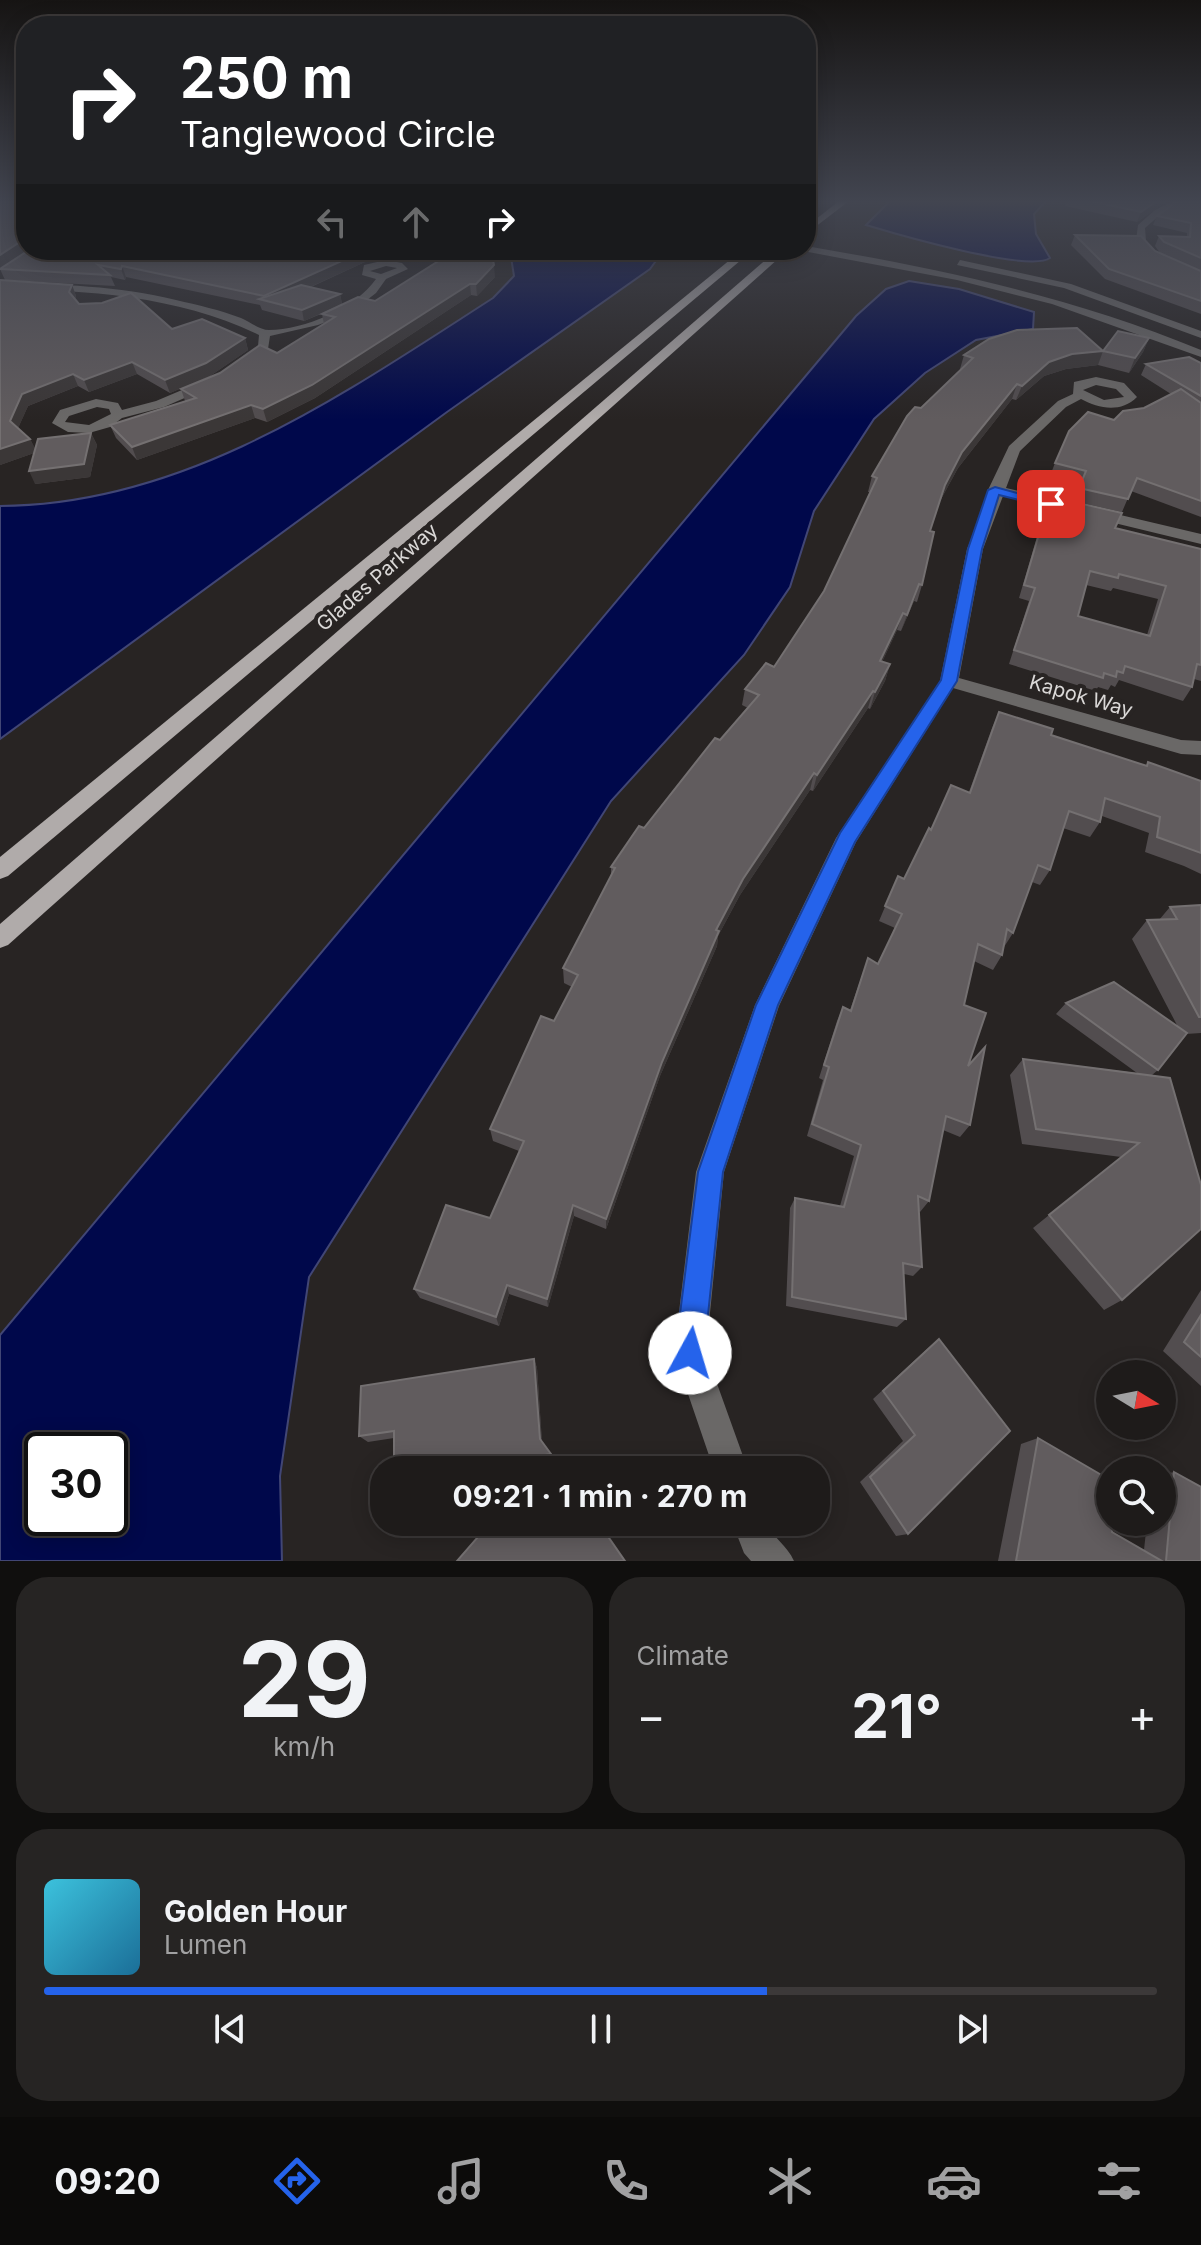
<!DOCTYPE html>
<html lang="en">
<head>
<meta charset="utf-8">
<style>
  :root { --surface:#1e1b1a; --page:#262423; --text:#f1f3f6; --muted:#a1a1a2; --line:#3c3939; --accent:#2563eb }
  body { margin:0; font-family:Inter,sans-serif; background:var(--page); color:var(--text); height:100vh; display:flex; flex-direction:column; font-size:30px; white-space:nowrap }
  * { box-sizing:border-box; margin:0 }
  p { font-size:26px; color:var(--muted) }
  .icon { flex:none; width:44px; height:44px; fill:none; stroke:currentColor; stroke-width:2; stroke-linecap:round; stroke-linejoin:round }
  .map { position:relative; height:1561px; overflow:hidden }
  .details { display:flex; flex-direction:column; gap:16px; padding:16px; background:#100f0e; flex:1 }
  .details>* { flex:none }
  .top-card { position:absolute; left:16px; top:16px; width:800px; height:244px; border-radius:32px; box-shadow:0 4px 20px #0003,0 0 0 2px var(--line); background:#202124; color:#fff; overflow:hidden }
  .needle { width:52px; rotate:100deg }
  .controls { position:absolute; left:1096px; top:1360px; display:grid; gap:16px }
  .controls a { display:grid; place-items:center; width:80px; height:80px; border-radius:50%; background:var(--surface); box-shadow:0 4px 20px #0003,0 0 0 2px var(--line); font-size:40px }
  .speed { position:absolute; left:24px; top:1432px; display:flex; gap:16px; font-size:40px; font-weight:700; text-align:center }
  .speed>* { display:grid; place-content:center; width:104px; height:104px; border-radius:50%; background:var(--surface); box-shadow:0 4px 20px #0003,0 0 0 2px var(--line); line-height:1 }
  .speed .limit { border:4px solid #111; border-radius:12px; background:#fff; color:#111 }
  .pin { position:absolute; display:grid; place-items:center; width:68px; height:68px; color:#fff; margin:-34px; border-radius:16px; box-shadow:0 4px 12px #0006 }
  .me { position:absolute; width:88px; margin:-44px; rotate:6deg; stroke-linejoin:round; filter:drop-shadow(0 0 6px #0008) }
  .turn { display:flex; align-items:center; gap:28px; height:168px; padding:0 32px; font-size:36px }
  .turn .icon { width:104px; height:104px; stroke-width:2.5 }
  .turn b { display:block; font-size:56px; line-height:68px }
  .lanes { display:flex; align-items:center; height:76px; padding:0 32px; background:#0003; justify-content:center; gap:40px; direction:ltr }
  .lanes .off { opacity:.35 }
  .big { font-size:60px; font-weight:700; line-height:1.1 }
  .details .card { flex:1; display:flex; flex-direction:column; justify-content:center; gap:12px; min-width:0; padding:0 28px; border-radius:32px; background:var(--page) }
  .details .dial { align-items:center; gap:0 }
  .dial b { font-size:104px; line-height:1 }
  .song { display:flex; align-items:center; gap:24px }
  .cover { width:96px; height:96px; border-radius:12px; background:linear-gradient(135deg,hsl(190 70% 55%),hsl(200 70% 35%)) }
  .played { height:8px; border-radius:4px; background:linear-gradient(90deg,var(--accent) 65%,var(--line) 65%) }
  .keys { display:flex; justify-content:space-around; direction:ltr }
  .heat { display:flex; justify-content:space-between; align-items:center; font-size:44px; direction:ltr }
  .details .tiles { flex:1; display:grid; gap:16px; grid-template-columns:1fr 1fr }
  .card:last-child { grid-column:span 2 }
  .trip { position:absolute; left:370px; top:1456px; width:460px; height:80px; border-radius:32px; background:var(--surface); box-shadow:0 4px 20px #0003,0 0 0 2px var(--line); font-weight:700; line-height:80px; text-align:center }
  .menu { display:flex; height:128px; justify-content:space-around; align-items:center; background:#0c0b0a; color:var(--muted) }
  .menu .icon { width:56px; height:56px }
  .menu .active { color:var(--accent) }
  .menu b { font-size:36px; color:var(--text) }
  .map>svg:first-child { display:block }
  .water { fill:#00084b; stroke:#414675; stroke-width:2; fill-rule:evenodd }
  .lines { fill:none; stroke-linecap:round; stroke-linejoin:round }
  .minor { fill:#6a6867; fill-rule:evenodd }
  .major { fill:#b0abaa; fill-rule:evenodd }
  .wall { fill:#524d4f; fill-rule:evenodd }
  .shaded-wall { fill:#3b3737 }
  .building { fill:#615c5e; stroke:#747071; stroke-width:2; fill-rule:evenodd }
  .route { fill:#2563eb; stroke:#184099; stroke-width:2 }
  .labels { text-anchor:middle; stroke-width:8; stroke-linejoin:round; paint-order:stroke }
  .street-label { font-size:20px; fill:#dad8d7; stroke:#282423 }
</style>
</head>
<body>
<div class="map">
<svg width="1201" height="1561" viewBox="0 0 1201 1561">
  <rect width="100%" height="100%" fill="#282423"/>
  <g class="water">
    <path d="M890,201H1046L1034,214L1036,234L1050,258C1029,273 896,234 866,225Z"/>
    <path d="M502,250H659L661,254L650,269L447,412L0,739V506C186,505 342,395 493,298L514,276L511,257Z"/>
    <path d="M909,281L959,289L1034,312L1033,329L976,340L925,373L874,419L814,511L790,587L744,655L611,801L309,1277L280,1476L282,1561H0V1335L856,316L886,289ZM42,1450H110V1518H42Z"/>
  </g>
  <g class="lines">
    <g class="minor">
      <polygon points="1173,201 1184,201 1161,214 1145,228 1146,241 1158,255 1201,274 1201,281 1152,259 1136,241 1138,225 1155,210"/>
      <path d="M806,246C941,269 1074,297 1201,350V357L1052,304L957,280L803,251Z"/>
      <path d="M386,260L402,263L408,269L386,279L376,293L350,313L318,325L270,336L268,349L244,367L238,364L258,346L259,335C179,296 88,290 0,289V283C59,284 119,286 176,300C198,305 220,310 241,318C250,322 260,330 269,330C304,330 356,308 376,279L362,275L364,265ZM386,266L397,268L381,274L370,271Z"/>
      <polygon points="960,260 1071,284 1201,331 1201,338 1064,288 957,265"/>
      <path d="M1096,377L1124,383L1137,397C1121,413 1099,409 1081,399L1066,407L1020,451L1006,488L1201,534V544L1003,496L983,549L959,678L1181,740L1201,741V755L1181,754L953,688L856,842L779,1006L724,1172L706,1353L748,1470H714L674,1353L696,1172L755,1005L836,838L940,681L967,549L990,493L988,490L1009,446L1058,401L1073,394L1074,382ZM1096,385L1116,389L1124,397L1104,400L1083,390Z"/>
      <path d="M208,379L214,383L212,386L164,407L122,418L110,427L89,433L68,432L52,423L60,410L96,399L118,403L122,410L156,401ZM97,407L109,409L111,414L89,425L65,422L69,416Z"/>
      <path d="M732,1522H766C772,1537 787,1545 794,1561H751L744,1553Z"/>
    </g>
    <g class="major">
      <polygon points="816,201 806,209 806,201"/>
      <polygon points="839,201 849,201 806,234 806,227"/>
      <polygon points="742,250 753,250 8,876 0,879 0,857"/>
      <polygon points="777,250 788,250 8,945 0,948 0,924"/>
    </g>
  </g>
  <g class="wall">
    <polygon points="1067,201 1167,201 1137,222 1065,206"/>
    <polygon points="1201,201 1201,271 1160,253 1155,246 1159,236 1187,237 1187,233 1153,225 1157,216"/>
    <polygon points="1075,235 1155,251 1201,271 1201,314 1105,279 1071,245"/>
    <polygon points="29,250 391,250 311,287 340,294 342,304 375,301 495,277 477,296 471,295 315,398 267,422 255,418 137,460 116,438 110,425 185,401 181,389 277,353 324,324 322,314 338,307 304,321 262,310 260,305 126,277 125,280 111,277 115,286 5,280 0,269"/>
    <polygon points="72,285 76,296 75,299 79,304 172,329 245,338 248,350 210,376 170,393 137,374 89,392 78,386 28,406 18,428 30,439 35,449 91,433 97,445 90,477 35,484 34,453 0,465"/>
    <polygon points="1149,338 1143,352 1129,373 1098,365 1066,369 1044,376 1016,400 1012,399 958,468 940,501 930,531 922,585 917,602 914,601 901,631 897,630 882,662 890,664 885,681 870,709 868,708 813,791 810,790 740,895 718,936 717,946 660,1076 606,1229 574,1216 548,1307 509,1294 499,1326 420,1298 414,1289 490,1218 519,1151 493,1141 490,1129 554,1021 572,987 564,983 563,968 611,876 611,867 748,708 742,705 745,689 774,667 824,591 870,492 868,492 872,476 921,408 961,369 960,369 964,355 1103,351"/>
    <polygon points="1201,363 1201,517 1131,491 1122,512 1074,501 1080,483 1050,476 1055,463 1114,420 1144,408 1171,394 1141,375 1146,364"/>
    <path d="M1074,502L1115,528L1201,549V681L1194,679L1192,687L1183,701L1119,680L1115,687L1111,685L1108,690L1098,687L1096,691L1009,664L1029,601L1019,598L1039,530L1044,517L1058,521L1069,515ZM1086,585L1111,591L1113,588L1158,599L1147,635L1078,616Z"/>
    <polygon points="999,712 1051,735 1146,766 1148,762 1201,781 1201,874 1184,866 1145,852 1149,833 1102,816 1100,822 1090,837 1063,828 1050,870 1040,885 1032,882 1013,933 1004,947 1002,955 993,970 974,961 964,1005 968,1066 970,1125 960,1137 943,1130 929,1201 920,1212 919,1211 922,1267 913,1276 904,1274 906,1319 897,1327 786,1306 790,1208 795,1198 840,1206 854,1156 807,1136 823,1080 819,1078 837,1021 843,1007 850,1010 868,958 878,964 895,928 879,921 898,876 904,879 931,830 969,792 992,728"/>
    <polygon points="1201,905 1201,1033 1186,1034 1158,1070 1152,1075 1122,1300 1104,1310 1033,1228 1121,1157 1022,1144 1010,1075 1023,1059 1137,1073 1056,1014 1066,1003 1178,1027 1132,939 1147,920 1159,920 1170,907"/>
    <polygon points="1201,1290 1201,1386 1163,1351"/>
    <polygon points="939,1339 908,1534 896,1536 860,1482 903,1441 873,1399 927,1349"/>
    <polygon points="534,1359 537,1368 542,1442 561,1470 546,1461 492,1470 394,1470 394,1438 368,1442 359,1436"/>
    <polygon points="1038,1438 1112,1532 1144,1550 1147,1522 1162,1522 1162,1475 1174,1472 1201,1561 998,1561 1021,1444"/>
  </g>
  <g class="shaded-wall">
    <polygon points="1157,201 1167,201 1137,222 1141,212"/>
    <polygon points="26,238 26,250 29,250 0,269 0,255"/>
    <polygon points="366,250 391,250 275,303 266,301 264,296"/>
    <polygon points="494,265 495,277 477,296 476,284"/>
    <polygon points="122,266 126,277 125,280 121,269"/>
    <polygon points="470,284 471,295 315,398 267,422 263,409"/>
    <polygon points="72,285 76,296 74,303 69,292"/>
    <polygon points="340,294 342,304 304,321 302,310"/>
    <polygon points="245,338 248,350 210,376 170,393 165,380"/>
    <polygon points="1149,338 1143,352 1129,373 1135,358"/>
    <polygon points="1103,351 1098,365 1066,369 1044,376 1016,400 1022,386 1049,362 1072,354"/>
    <polygon points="132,362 137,374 89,392 84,380"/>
    <polygon points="73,374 78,386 28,406 16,433 10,421 22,394"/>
    <polygon points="1017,384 1012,399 958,468 940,501 945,485 962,452"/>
    <polygon points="251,405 255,418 137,460 132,447"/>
    <polygon points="91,433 97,445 90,477 35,484 29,471"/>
    <polygon points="30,439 37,452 0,465 0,449"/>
    <polygon points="919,584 914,601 901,631 907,615"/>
    <polygon points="903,613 897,630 875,677 880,661"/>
    <polygon points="890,664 885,681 870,709 875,692"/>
    <polygon points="873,691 868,708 813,791 817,775"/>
    <polygon points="814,773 810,790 740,895 718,936 717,946 660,1076 606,1229 606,1219 662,1062 716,930 743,879"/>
    <polygon points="573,1205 574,1216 548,1307 547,1299"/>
    <polygon points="507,1285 509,1294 499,1326 496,1317"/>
    <polygon points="534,1359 537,1368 542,1445 540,1439"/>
  </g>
  <g class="building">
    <polygon points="0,201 26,201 26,238 0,255"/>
    <polygon points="1090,201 1157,201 1141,212"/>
    <polygon points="1178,201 1201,201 1201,258 1164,242 1159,236 1190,237 1191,223 1157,216"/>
    <polygon points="1075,235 1141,236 1155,251 1201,271 1201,301 1109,269"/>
    <polygon points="29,250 366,250 264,296 122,266 121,269 98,265 110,275 0,269"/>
    <polygon points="456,250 491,250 494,265 476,284 470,284 312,385 263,409 251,405 132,447 110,425 196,398 181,389 220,373 260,345 277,353 335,317 322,314 358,297 375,301"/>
    <polygon points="0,280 72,285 69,292 79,304 102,303 131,293 172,329 202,319 245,338 206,363 165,380 132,362 84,380 73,374 22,394 10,421 30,439 0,449"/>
    <polygon points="301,285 340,294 302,310 259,299"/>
    <polygon points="1077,328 1103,351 1118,331 1149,338 1135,358 1103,351 1072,354 1049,362 1022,386 1017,384 962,452 945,485 930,531 934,532 922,585 919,584 907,615 903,613 880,661 890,664 875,692 873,691 817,775 814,773 743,879 716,930 719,931 662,1062 606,1219 573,1205 547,1299 507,1285 496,1317 414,1289 446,1205 490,1218 524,1141 490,1129 541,1016 554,1021 578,975 563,968 615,868 611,867 639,826 644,828 715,738 720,740 759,695 745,689 766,663 774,667 824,591 877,478 872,476 907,416 915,407 921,408 973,358 964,355 989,339 1017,330"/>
    <polygon points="1189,357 1201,363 1201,396 1146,364"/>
    <polygon points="1181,389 1201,403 1201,501 1137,478 1128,499 1079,488 1086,471 1055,463 1069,431 1088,412 1114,420 1123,411 1144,408"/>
    <polygon points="91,433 84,464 29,471 38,439"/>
    <path d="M1074,502L1122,513L1115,528L1201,549V665L1197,664L1192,687L1125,666L1123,673L1117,671L1116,677L1104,673L1103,678L1014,650L1035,588L1024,585L1044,517L1058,521L1061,513L1070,515ZM1090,571L1118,578L1119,574L1166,586L1150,636L1078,616Z"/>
    <polygon points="999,712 1053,729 1051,735 1147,766 1148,762 1201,781 1201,853 1157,837 1160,817 1105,798 1100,822 1069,811 1050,870 1038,865 1013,933 1007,929 1002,955 978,944 964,1005 986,1013 968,1066 985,1047 970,1125 946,1116 929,1201 918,1196 922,1267 903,1263 906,1319 792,1297 795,1198 844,1207 861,1145 812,1124 829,1067 824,1065 843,1007 851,1011 868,958 878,964 902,914 885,906 898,876 904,879 929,828 931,830 951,785 970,793"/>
    <polygon points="1201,905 1201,1017 1199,1017 1147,920 1177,919 1170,907"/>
    <polygon points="1114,982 1187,1033 1158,1070 1066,1003"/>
    <polygon points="1023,1059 1170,1078 1201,1185 1201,1229 1122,1300 1049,1215 1139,1143 1036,1129"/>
    <polygon points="1201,1315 1201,1357 1184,1342"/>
    <polygon points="939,1339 1010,1431 908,1534 870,1477 915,1435 883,1391"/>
    <polygon points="534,1359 540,1439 551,1454 457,1470 394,1470 394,1431 359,1436 361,1386"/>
    <polygon points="1038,1438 1110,1480 1110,1522 1114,1522 1112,1532 1162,1561 1016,1561"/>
    <polygon points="551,1455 561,1470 538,1470"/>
    <polygon points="1174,1472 1201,1487 1201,1561 1166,1561"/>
    <polygon points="491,1522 598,1522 625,1561 457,1561"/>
  </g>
  <linearGradient id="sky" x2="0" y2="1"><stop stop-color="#161413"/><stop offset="0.48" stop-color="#424550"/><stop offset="1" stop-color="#424550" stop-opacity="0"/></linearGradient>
  <rect width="1201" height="420" fill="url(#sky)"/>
  <polygon class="route" points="995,487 1058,504 1051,508 999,495 982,549 957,681 855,842 778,1005 723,1172 704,1353 700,1364 690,1368 680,1364 675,1353 698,1172 756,1005 840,833 941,680 968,549 988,490"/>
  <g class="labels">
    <g class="street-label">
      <text transform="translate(377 577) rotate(-41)" y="7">Glades Parkway</text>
      <text transform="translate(1081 696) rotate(16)" y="7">Kapok Way</text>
    </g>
  </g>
</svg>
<div class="controls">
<a><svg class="needle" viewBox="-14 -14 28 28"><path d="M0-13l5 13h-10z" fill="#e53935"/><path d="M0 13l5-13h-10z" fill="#a1a1a2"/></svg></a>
<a><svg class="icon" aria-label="search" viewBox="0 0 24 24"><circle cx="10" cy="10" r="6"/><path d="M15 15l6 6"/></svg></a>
</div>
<div class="speed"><div class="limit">30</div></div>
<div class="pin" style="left:1051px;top:504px;background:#d93025"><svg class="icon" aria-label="arrive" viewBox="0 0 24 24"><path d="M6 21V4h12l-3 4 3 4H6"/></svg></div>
<svg class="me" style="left:690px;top:1353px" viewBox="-20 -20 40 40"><circle r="19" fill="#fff"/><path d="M0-13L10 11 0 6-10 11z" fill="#2563eb"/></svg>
<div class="trip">09:21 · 1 min · 270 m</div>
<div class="top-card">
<div class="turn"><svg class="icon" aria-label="right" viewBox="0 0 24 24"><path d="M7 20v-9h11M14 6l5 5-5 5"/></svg><div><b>250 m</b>Tanglewood Circle</div></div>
<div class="lanes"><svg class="icon off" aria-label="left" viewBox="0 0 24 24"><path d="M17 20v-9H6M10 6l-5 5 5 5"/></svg><svg class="icon off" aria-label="ahead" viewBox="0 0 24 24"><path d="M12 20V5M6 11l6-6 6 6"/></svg><svg class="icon" aria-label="right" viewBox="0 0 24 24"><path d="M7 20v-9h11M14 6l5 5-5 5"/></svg></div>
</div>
</div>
<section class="details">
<div class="tiles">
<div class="card dial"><b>29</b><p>km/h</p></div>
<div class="card"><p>Climate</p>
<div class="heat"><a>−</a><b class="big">21°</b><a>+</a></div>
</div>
<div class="card">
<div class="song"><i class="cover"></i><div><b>Golden Hour</b><p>Lumen</p></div></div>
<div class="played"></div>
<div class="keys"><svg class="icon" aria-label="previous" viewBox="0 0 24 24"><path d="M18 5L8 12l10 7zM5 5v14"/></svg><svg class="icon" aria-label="pause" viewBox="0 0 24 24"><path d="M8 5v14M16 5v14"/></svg><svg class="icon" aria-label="next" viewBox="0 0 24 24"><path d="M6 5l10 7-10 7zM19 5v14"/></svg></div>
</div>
</div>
</section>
<nav class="menu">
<b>09:20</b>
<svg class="icon active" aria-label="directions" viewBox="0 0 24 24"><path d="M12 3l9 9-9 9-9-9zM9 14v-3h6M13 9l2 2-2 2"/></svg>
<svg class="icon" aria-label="music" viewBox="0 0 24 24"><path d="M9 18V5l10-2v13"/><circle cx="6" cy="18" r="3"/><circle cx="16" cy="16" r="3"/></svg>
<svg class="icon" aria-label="phone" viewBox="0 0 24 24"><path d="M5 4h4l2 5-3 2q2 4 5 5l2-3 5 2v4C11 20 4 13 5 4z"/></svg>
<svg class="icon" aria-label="climate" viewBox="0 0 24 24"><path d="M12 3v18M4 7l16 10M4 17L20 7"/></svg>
<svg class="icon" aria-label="car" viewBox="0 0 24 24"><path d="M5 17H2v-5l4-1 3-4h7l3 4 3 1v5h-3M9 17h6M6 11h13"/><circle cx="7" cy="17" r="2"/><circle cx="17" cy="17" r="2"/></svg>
<svg class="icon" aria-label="filters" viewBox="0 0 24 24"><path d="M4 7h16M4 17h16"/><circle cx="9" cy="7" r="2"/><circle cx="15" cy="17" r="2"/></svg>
</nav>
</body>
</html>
